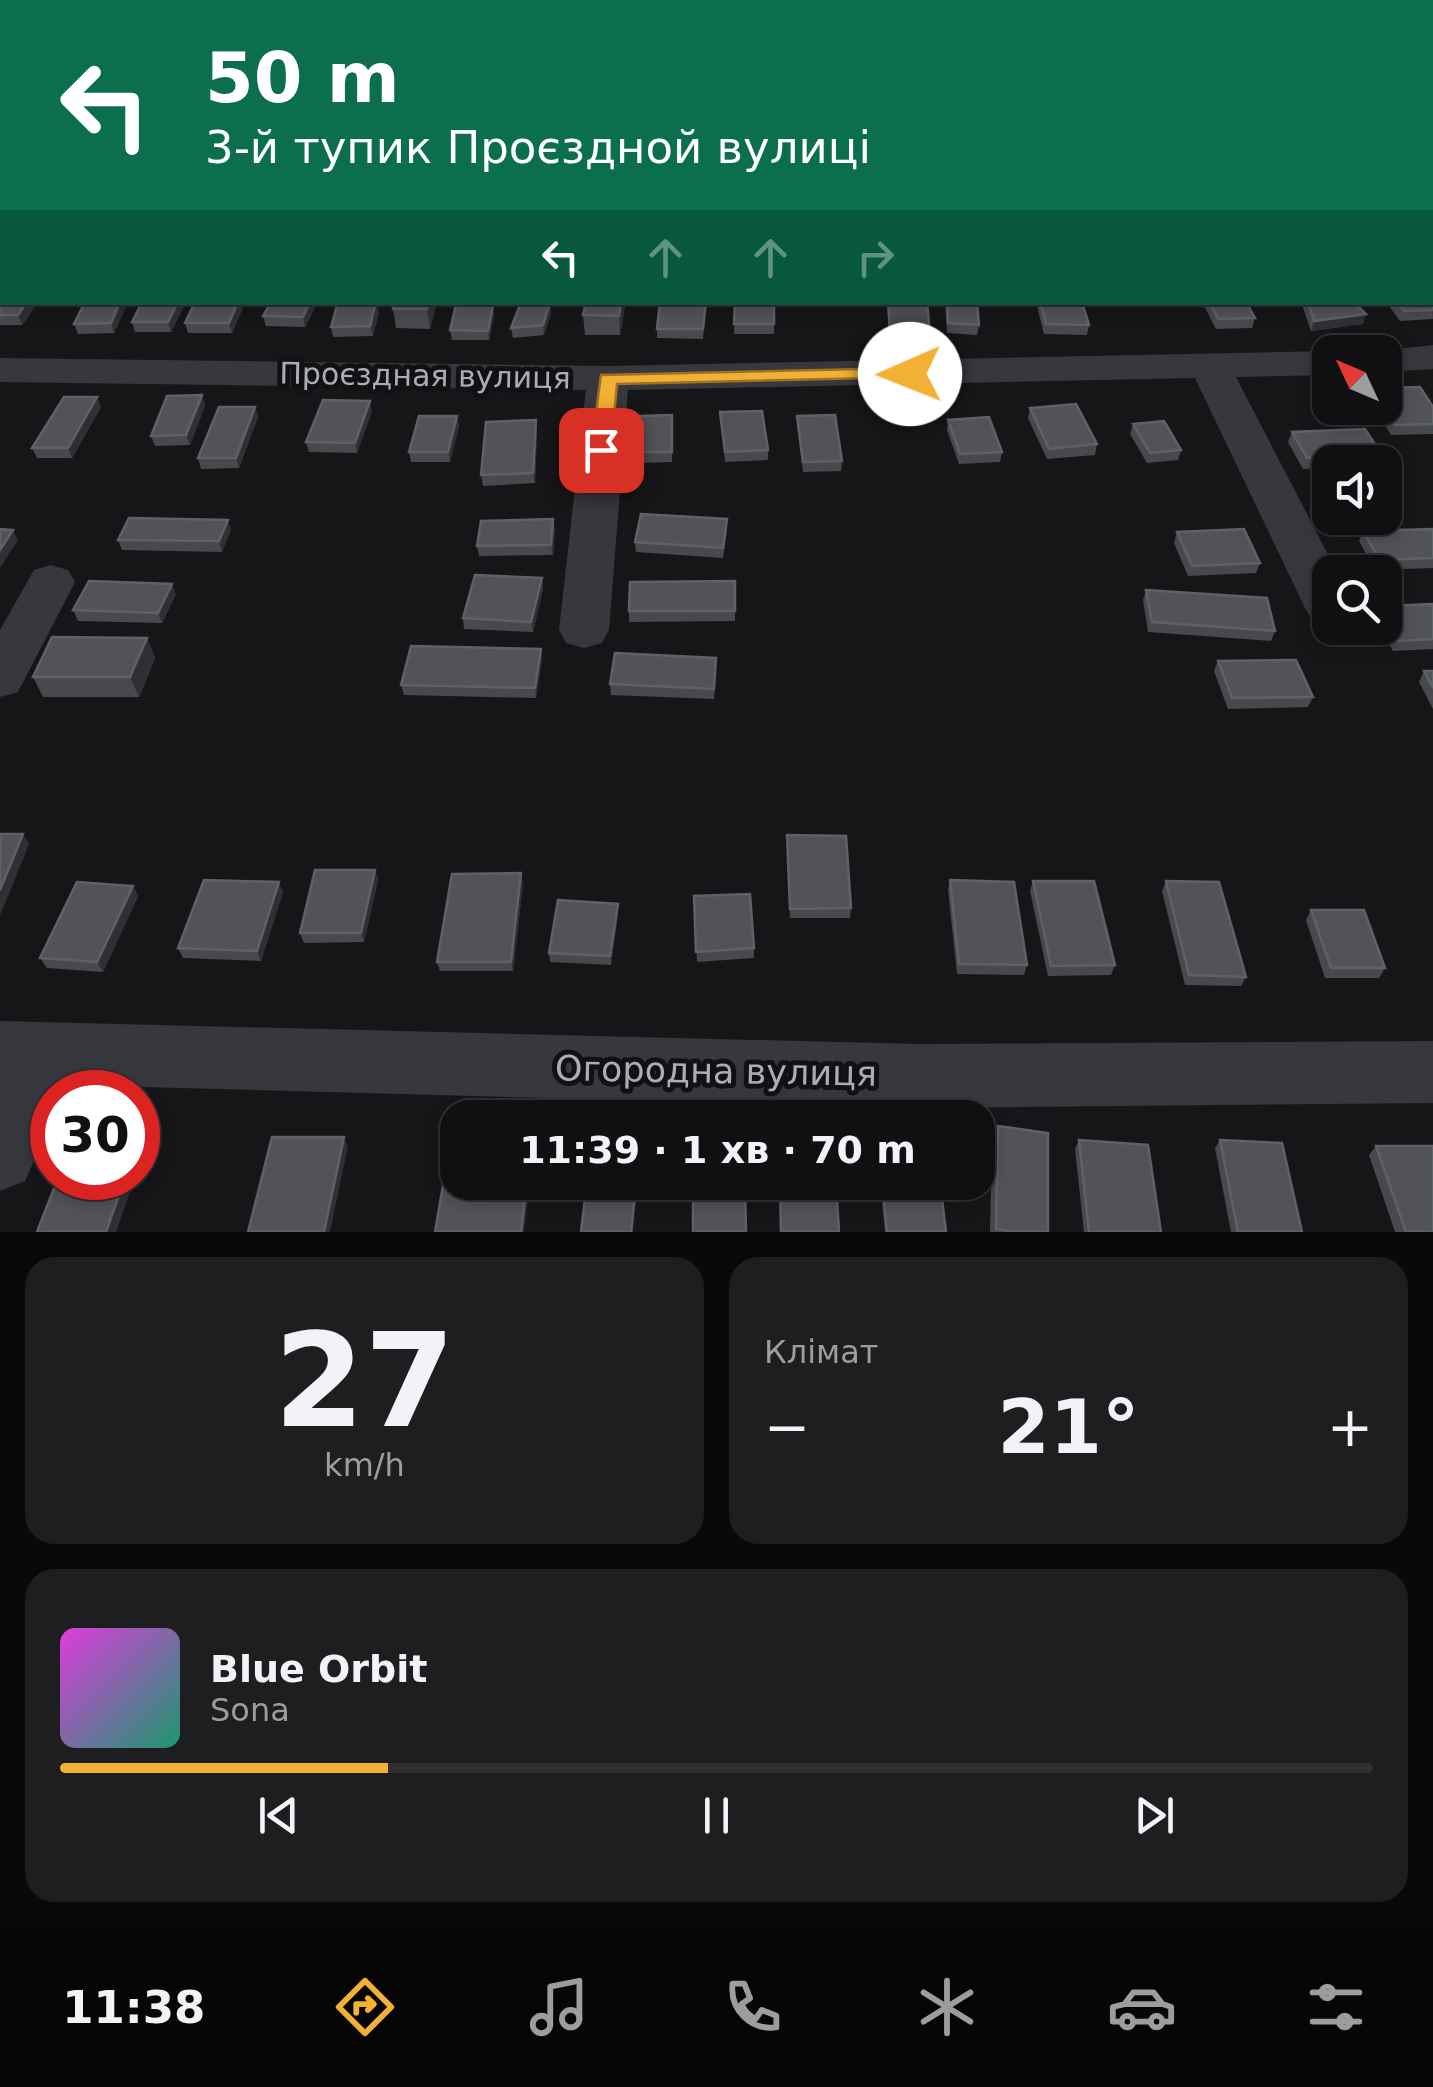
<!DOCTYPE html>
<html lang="uk">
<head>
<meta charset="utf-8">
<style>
  :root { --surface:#101012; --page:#1e1e20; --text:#f1f3f6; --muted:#9c9d9f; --line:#303032; --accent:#f2b134 }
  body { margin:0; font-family:"DejaVu Sans",sans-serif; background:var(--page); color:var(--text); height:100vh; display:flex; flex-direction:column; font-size:38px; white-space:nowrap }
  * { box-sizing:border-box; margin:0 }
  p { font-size:32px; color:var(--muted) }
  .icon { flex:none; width:55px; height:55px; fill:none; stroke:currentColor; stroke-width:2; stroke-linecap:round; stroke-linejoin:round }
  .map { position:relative; height:1232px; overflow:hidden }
  .details { display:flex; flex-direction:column; gap:25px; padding:25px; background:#09090a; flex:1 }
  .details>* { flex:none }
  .guide { position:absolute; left:0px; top:0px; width:1435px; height:305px; box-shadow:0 5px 15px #0003,0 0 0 2px var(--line); background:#0b6e4f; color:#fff; overflow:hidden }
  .needle { width:65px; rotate:314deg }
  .tools { position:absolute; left:1312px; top:335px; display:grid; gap:20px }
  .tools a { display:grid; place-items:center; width:90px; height:90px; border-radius:20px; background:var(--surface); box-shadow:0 5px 15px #0003,0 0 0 2px var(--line); font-size:50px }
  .speed { position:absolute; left:30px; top:1070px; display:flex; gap:20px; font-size:50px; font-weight:700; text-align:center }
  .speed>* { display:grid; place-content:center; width:130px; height:130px; border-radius:50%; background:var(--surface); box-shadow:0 5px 15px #0003,0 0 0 2px var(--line); line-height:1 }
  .speed .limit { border:15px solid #d22; background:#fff; color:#111 }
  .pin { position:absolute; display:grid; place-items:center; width:85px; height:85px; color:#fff; margin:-42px; border-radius:20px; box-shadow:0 5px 15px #0006 }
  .me { position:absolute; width:110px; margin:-55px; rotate:269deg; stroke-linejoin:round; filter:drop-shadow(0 0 8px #0008) }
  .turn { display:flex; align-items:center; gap:35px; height:210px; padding:0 40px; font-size:45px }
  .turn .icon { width:130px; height:130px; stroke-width:2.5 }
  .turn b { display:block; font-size:70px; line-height:85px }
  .lanes { display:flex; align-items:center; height:95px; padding:0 40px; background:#0003; justify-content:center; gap:50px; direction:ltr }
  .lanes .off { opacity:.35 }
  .big { font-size:75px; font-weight:700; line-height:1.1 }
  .details .widget { flex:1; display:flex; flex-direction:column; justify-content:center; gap:15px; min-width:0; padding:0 35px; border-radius:30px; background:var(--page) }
  .details .dial { align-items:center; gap:0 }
  .dial b { font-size:130px; line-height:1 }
  .song { display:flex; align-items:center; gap:30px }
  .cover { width:120px; height:120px; border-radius:15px; background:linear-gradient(135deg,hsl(300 70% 55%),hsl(160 70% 35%)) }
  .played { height:10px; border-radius:5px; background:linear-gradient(90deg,var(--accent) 25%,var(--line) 25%) }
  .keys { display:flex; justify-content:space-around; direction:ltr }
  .heat { display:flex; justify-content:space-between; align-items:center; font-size:55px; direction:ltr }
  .details .tiles { flex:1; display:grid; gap:25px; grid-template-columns:1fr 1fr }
  .widget:last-child { grid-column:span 2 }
  .trip { position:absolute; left:440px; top:1100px; width:555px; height:100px; border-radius:30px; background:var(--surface); box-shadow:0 5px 15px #0003,0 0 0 2px var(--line); font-weight:700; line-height:100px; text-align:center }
  .tabs { display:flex; height:160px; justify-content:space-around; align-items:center; background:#060607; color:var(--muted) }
  .tabs .icon { width:70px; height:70px }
  .tabs .current { color:var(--accent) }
  .tabs b { font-size:45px; color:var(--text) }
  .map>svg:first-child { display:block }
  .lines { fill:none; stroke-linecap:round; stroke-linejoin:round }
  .street { fill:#37383d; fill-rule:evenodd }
  .wall { fill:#47494d }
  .shaded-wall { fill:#2f3033 }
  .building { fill:#525359; stroke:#5f6168; stroke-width:2.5 }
  .route { fill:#f2b134; stroke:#9d7322; stroke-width:2.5 }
  .labels { text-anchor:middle; stroke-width:10; stroke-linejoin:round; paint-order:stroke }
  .street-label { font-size:30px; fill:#a8adb8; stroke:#111113 }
  .near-street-label { font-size:35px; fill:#a8adb8; stroke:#111113 }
</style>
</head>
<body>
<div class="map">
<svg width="1433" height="1232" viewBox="0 0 1433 1232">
  <rect width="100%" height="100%" fill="#161618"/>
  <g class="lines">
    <g class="street">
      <polygon points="1276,0 1304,0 1306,2 1278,2"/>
      <rect x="1432" y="156" width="1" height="20"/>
      <polygon points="1433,345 1433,369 1385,372 1385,352 1370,352"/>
      <polygon points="1330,351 1337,352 1330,352 1330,375 1236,377 1337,572 1330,572 1330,625 1312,620 1305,608 1195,378 628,390 609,630 602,643 584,648 566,643 559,630 586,390 0,382 0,358 608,366"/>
      <polygon points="51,565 68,570 75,582 18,692 0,697 0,630 34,570"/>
      <polygon points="0,1021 918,1044 1433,1041 1433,1103 918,1108 68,1085 65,1092 52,1092 52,1120 25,1181 0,1191"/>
    </g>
  </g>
  <g class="wall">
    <rect x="764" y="0" width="29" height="2"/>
    <polygon points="856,0 883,0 883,2 857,2"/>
    <polygon points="972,0 996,0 996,2 973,2"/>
    <rect x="1009" y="0" width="26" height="2"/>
    <polygon points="1072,0 1097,0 1096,2 1072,2"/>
    <polygon points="1432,285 1433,319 1400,321 1386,302 1432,302"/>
    <polygon points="0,294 2,302 36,302 37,304 22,325 0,325"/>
    <polygon points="85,302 128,302 114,333 78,334 74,324"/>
    <polygon points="142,302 186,302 171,332 135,332 132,322"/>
    <polygon points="195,302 243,302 244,305 232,333 188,333 185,323"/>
    <polygon points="318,302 305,327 266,326 263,316"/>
    <polygon points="395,302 437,302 430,329 396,328 393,309"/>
    <polygon points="706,302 703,339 657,338 657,329"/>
    <polygon points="735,302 774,302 774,334 734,334"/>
    <polygon points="888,302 930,334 929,343 889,342"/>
    <polygon points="945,302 977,302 979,325 977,335 947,333"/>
    <polygon points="1036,302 1082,302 1089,325 1087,335 1044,334"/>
    <polygon points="1202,302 1246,302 1255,318 1252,328 1216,329"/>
    <polygon points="1301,302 1354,302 1363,324 1311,331"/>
    <polygon points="550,303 551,313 544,335 513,338 511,328"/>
    <polygon points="493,305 494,315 489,340 452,340 450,330"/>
    <polygon points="625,306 620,335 585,335 583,315"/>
    <polygon points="379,311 373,336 333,337 331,327"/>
    <polygon points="205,405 190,445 155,446 151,436"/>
    <polygon points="101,407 72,458 37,458 32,448"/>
    <polygon points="255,407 258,417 239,468 201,469 198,458"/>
    <polygon points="1433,407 1433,434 1391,435 1374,408"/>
    <polygon points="1030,408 1097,444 1095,455 1047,459 1028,418"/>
    <polygon points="372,411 357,453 309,452 306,442"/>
    <polygon points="720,412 768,450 768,460 725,462"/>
    <polygon points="672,415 672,462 640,463 639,452"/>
    <polygon points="457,416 459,426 450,462 411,462 409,452"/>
    <polygon points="797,416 842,461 841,471 803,472 797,426"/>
    <polygon points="536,420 537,430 535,483 483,486 481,475"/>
    <polygon points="948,420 1002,452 1000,462 959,464 947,430"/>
    <polygon points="1133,424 1181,450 1178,460 1147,463 1130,434"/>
    <polygon points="1292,432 1382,455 1379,462 1330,462 1330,468 1303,469 1288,442"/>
    <polygon points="553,519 555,529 553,555 479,556 477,546"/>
    <polygon points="1433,529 1433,568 1375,570 1359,541 1363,531"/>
    <polygon points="231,530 222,552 122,550 118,540"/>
    <polygon points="727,530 723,558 636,552 635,542"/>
    <polygon points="1177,532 1260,563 1256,573 1188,576 1174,543"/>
    <polygon points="542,578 543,589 533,632 464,629 463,618"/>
    <polygon points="735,581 735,621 629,622 629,611"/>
    <polygon points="1146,590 1275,631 1271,641 1148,632 1143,600"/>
    <polygon points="176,594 162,623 78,621 73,610"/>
    <polygon points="1433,604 1433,649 1393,651 1380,628 1385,628 1385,606"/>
    <polygon points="147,638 155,658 139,697 43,697 33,677"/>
    <polygon points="542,659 536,698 404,695 401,685"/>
    <polygon points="1218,661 1313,697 1308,707 1228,709 1214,671"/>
    <polygon points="716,668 714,699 611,695 610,684"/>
    <polygon points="1424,671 1433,671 1433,709 1419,682"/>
    <polygon points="787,835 851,908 850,918 790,918"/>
    <polygon points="375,870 378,880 364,942 304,943 300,933"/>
    <polygon points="950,880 1027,965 1024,975 957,974 948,890"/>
    <polygon points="1033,881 1115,965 1111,975 1048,976 1030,891"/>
    <polygon points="1166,881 1246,977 1241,986 1185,985 1162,891"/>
    <polygon points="523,883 513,971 440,971 437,962"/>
    <polygon points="133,886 138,896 103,972 47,968 40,958"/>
    <polygon points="283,892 261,961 183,958 178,948"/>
    <polygon points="694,896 754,948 754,958 697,962"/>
    <polygon points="618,904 618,914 611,965 550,962 549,953"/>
    <polygon points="1311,910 1385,968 1379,978 1325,978 1306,920"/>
    <polygon points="998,1126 1048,1232 990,1232 992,1143"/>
    <polygon points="1079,1140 1161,1232 1084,1232 1075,1149"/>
    <polygon points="1220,1140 1302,1232 1231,1232 1215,1148"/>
    <polygon points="1376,1146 1433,1232 1395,1232 1369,1155"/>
    <polygon points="880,1182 940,1182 946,1232 885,1232"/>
  </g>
  <g class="shaded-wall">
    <polygon points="27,302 36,302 37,304 22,325 18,315"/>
    <polygon points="120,302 128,302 114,333 111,323"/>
    <polygon points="178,302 186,302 171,332 168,322"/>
    <polygon points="238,302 243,302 244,305 232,333 229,323"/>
    <polygon points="310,302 318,302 305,327 303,317"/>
    <polygon points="377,302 379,311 373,336 370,326"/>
    <polygon points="429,302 437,302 430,329 427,309"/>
    <polygon points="621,302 625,302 625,306 620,335 619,316"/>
    <polygon points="550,303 551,313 544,335 543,325"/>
    <polygon points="493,305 494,315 489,340 488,331"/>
    <polygon points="1366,314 1363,324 1311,331 1314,321"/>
    <polygon points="202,395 205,405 190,445 186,435"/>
    <polygon points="97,397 101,407 72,458 68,448"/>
    <polygon points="370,401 372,411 357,453 355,443"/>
    <polygon points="255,407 258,417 239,468 236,458"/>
    <polygon points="457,416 459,426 450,462 448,452"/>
    <polygon points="536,420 537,430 535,483 533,473"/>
    <polygon points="553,519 555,529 553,555 551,545"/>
    <polygon points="228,520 231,530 222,552 219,541"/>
    <polygon points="13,530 18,540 0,568 0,550"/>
    <polygon points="542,578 543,589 533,632 531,622"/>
    <polygon points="172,584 176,594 162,623 158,613"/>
    <polygon points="147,638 155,658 139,697 130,677"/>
    <polygon points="541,649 542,659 536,698 535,688"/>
    <polygon points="23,834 29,844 0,916 0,890"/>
    <polygon points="375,870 378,880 364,942 361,933"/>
    <polygon points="521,873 523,883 513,971 511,962"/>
    <polygon points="279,882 283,892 261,961 257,951"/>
    <polygon points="133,886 138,896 103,972 97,962"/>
    <polygon points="618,904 618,914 611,965 610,956"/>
    <polygon points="140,1137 146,1145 138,1169 138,1143"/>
    <polygon points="344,1137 348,1146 330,1232 324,1232"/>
    <polygon points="125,1178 135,1178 116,1232 106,1232"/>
    <polygon points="527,1182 530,1182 524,1232 521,1232"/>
    <polygon points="636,1182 638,1182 633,1232 631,1232"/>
  </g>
  <g class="building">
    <polygon points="46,0 71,0 69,2 44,2"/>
    <polygon points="97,0 128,0 127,2 96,2"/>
    <polygon points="185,0 211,0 210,2 184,2"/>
    <polygon points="421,0 420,2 399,2 400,1"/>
    <rect x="487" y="0" width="17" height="2"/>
    <polygon points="569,0 591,0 591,2 568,2"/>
    <rect x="704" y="0" width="19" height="2"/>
    <polygon points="1432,285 1433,310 1404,311 1397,302 1432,302"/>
    <polygon points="0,294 2,294 2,302 27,302 18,315 0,315"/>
    <polygon points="85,302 120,302 111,323 74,324"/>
    <polygon points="142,302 178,302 168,322 132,322"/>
    <polygon points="195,302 238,302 229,323 185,323"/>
    <polygon points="271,302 310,302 303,317 263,316"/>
    <polygon points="338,302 376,302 370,326 331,327"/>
    <polygon points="395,302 429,302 427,309 393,309"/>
    <polygon points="521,302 550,303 543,325 511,328"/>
    <polygon points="586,302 621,302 619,316 583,315"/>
    <polygon points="660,302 706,302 703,329 657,329"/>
    <polygon points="735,302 774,302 774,324 734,324"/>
    <polygon points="888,302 927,302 930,334 890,332"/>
    <polygon points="947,302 977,302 979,325 948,323"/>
    <polygon points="1040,302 1082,302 1089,325 1046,324"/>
    <polygon points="1210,302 1246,302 1255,318 1218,319"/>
    <polygon points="1308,302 1354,302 1366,314 1314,321"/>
    <polygon points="456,305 493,305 488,331 450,330"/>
    <polygon points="1420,387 1433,407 1433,424 1395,425 1384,408 1385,388"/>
    <polygon points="202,395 186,435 151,436 167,396"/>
    <polygon points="64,397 97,397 68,448 32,448"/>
    <polygon points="323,400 370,401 355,443 306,442"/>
    <polygon points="1076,404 1097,444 1049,449 1030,408"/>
    <polygon points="219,407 255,407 236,458 198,458"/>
    <polygon points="762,411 768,450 725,452 720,412"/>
    <polygon points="672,415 672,452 639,452 640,416"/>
    <polygon points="835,415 842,461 803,462 797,416"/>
    <polygon points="419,416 457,416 448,452 409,452"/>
    <polygon points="989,417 1002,452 960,454 948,420"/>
    <polygon points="536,420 533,473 481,475 486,422"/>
    <polygon points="1164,421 1181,450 1150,453 1133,424"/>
    <polygon points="1365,429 1382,455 1307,458 1292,432"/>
    <polygon points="641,514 727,519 723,548 635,542"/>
    <polygon points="129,518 228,520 219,541 118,540"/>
    <polygon points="553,519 551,545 477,546 481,521"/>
    <polygon points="0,529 13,530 0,550"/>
    <polygon points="1244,529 1260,563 1192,566 1177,532"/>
    <polygon points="1433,529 1433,558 1380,560 1363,531"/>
    <polygon points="475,575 542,578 531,622 463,618"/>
    <polygon points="89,581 172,584 158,613 73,610"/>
    <polygon points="735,581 735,611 629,611 630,582"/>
    <polygon points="1146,590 1267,598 1275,631 1152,622"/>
    <polygon points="1433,604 1433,639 1398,641 1385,617 1385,606"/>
    <polygon points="52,637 147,638 130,677 33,677"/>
    <polygon points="411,646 541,649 535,688 401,685"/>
    <polygon points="615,653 716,658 714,689 610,684"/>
    <polygon points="1296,660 1313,697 1232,698 1218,661"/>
    <polygon points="1424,671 1433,671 1433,688"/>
    <polygon points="0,834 23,834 0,890"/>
    <polygon points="787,835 846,836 851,908 790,909"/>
    <polygon points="315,870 375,870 361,933 300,933"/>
    <polygon points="521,873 511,962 437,962 452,874"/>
    <polygon points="204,880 279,882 257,951 178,948"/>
    <polygon points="950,880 1014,882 1027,965 959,964"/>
    <polygon points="1033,881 1094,881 1115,965 1051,966"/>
    <polygon points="1166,881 1219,882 1246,977 1189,975"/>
    <polygon points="77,882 133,886 97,962 40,958"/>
    <polygon points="750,894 754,948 696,952 694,896"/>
    <polygon points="558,900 618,904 610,956 549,953"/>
    <polygon points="1311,910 1364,910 1385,968 1331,968"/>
    <polygon points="998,1126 1048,1133 1048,1232 1014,1232 996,1229"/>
    <polygon points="272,1137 344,1137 324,1232 248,1232"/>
    <polygon points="451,1139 458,1139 458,1182 527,1182 521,1232 435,1232"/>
    <polygon points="1079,1140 1148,1145 1161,1232 1089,1232"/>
    <polygon points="1220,1140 1282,1143 1302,1232 1238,1232"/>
    <polygon points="1376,1146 1433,1146 1433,1232 1406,1232"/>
    <polygon points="58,1178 125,1178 106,1232 37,1232"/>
    <polygon points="587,1182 636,1182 631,1232 581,1232"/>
    <polygon points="693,1182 745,1182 746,1232 693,1232"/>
    <polygon points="780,1182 836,1182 839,1232 781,1232"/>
    <polygon points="882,1182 940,1182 946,1232 887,1232"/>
  </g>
  <polygon class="route" points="910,368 916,370 916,377 617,384 611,450 601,456 591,450 601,375"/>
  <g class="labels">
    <g class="street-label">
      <text transform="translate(425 376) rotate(1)" y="10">Проєздная вулиця</text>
    </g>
    <g class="near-street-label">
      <text transform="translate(716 1071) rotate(1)" y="12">Огородна вулиця</text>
    </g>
  </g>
</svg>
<div class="tools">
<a><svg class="needle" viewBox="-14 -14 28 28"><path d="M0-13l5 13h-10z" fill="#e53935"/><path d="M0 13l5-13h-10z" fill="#9c9d9f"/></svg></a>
<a><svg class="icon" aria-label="sound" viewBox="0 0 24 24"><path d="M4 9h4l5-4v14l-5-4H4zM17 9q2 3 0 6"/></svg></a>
<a><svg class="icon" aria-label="search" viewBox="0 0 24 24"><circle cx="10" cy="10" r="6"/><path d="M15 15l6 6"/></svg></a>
</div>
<div class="speed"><div class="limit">30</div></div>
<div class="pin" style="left:601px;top:450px;background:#d93025"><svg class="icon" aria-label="arrive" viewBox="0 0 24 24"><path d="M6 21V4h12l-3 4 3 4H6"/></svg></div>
<svg class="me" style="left:910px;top:374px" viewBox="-20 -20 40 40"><circle r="19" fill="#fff"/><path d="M0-13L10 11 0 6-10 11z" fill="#f2b134"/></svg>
<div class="trip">11:39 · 1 хв · 70 m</div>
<div class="guide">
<div class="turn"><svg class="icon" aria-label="left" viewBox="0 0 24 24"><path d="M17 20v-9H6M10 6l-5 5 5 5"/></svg><div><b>50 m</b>3-й тупик Проєздной вулиці</div></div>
<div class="lanes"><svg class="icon" aria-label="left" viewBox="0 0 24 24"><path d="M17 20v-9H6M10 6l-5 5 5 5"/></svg><svg class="icon off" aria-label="ahead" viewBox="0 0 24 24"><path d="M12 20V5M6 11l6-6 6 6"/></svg><svg class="icon off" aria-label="ahead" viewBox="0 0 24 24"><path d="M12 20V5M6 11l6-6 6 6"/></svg><svg class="icon off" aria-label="right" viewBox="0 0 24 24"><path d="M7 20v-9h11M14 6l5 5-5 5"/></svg></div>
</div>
</div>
<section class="details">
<div class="tiles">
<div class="widget dial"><b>27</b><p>km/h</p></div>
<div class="widget"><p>Клімат</p>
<div class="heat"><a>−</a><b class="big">21°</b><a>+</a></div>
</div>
<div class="widget">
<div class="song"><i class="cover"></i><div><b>Blue Orbit</b><p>Sona</p></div></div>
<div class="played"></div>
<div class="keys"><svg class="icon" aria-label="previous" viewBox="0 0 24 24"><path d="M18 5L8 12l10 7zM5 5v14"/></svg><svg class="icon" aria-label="pause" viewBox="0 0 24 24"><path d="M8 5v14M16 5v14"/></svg><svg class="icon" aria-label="next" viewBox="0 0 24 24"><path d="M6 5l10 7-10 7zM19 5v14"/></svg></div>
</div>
</div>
</section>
<nav class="tabs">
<b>11:38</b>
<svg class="icon current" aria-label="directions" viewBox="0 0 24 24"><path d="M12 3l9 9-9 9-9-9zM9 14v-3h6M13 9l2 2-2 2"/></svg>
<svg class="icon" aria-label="music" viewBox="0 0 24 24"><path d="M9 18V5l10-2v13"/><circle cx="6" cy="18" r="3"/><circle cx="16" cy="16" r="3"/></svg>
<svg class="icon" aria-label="phone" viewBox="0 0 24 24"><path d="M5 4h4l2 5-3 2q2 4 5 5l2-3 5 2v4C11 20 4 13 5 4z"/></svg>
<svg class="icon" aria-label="climate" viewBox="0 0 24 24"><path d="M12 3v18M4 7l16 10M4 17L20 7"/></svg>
<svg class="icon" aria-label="car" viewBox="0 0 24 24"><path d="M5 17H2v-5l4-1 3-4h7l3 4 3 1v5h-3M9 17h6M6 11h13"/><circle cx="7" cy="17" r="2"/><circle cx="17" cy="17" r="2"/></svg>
<svg class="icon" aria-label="filters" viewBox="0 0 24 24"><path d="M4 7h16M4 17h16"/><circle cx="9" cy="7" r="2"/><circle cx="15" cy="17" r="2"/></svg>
</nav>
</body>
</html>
